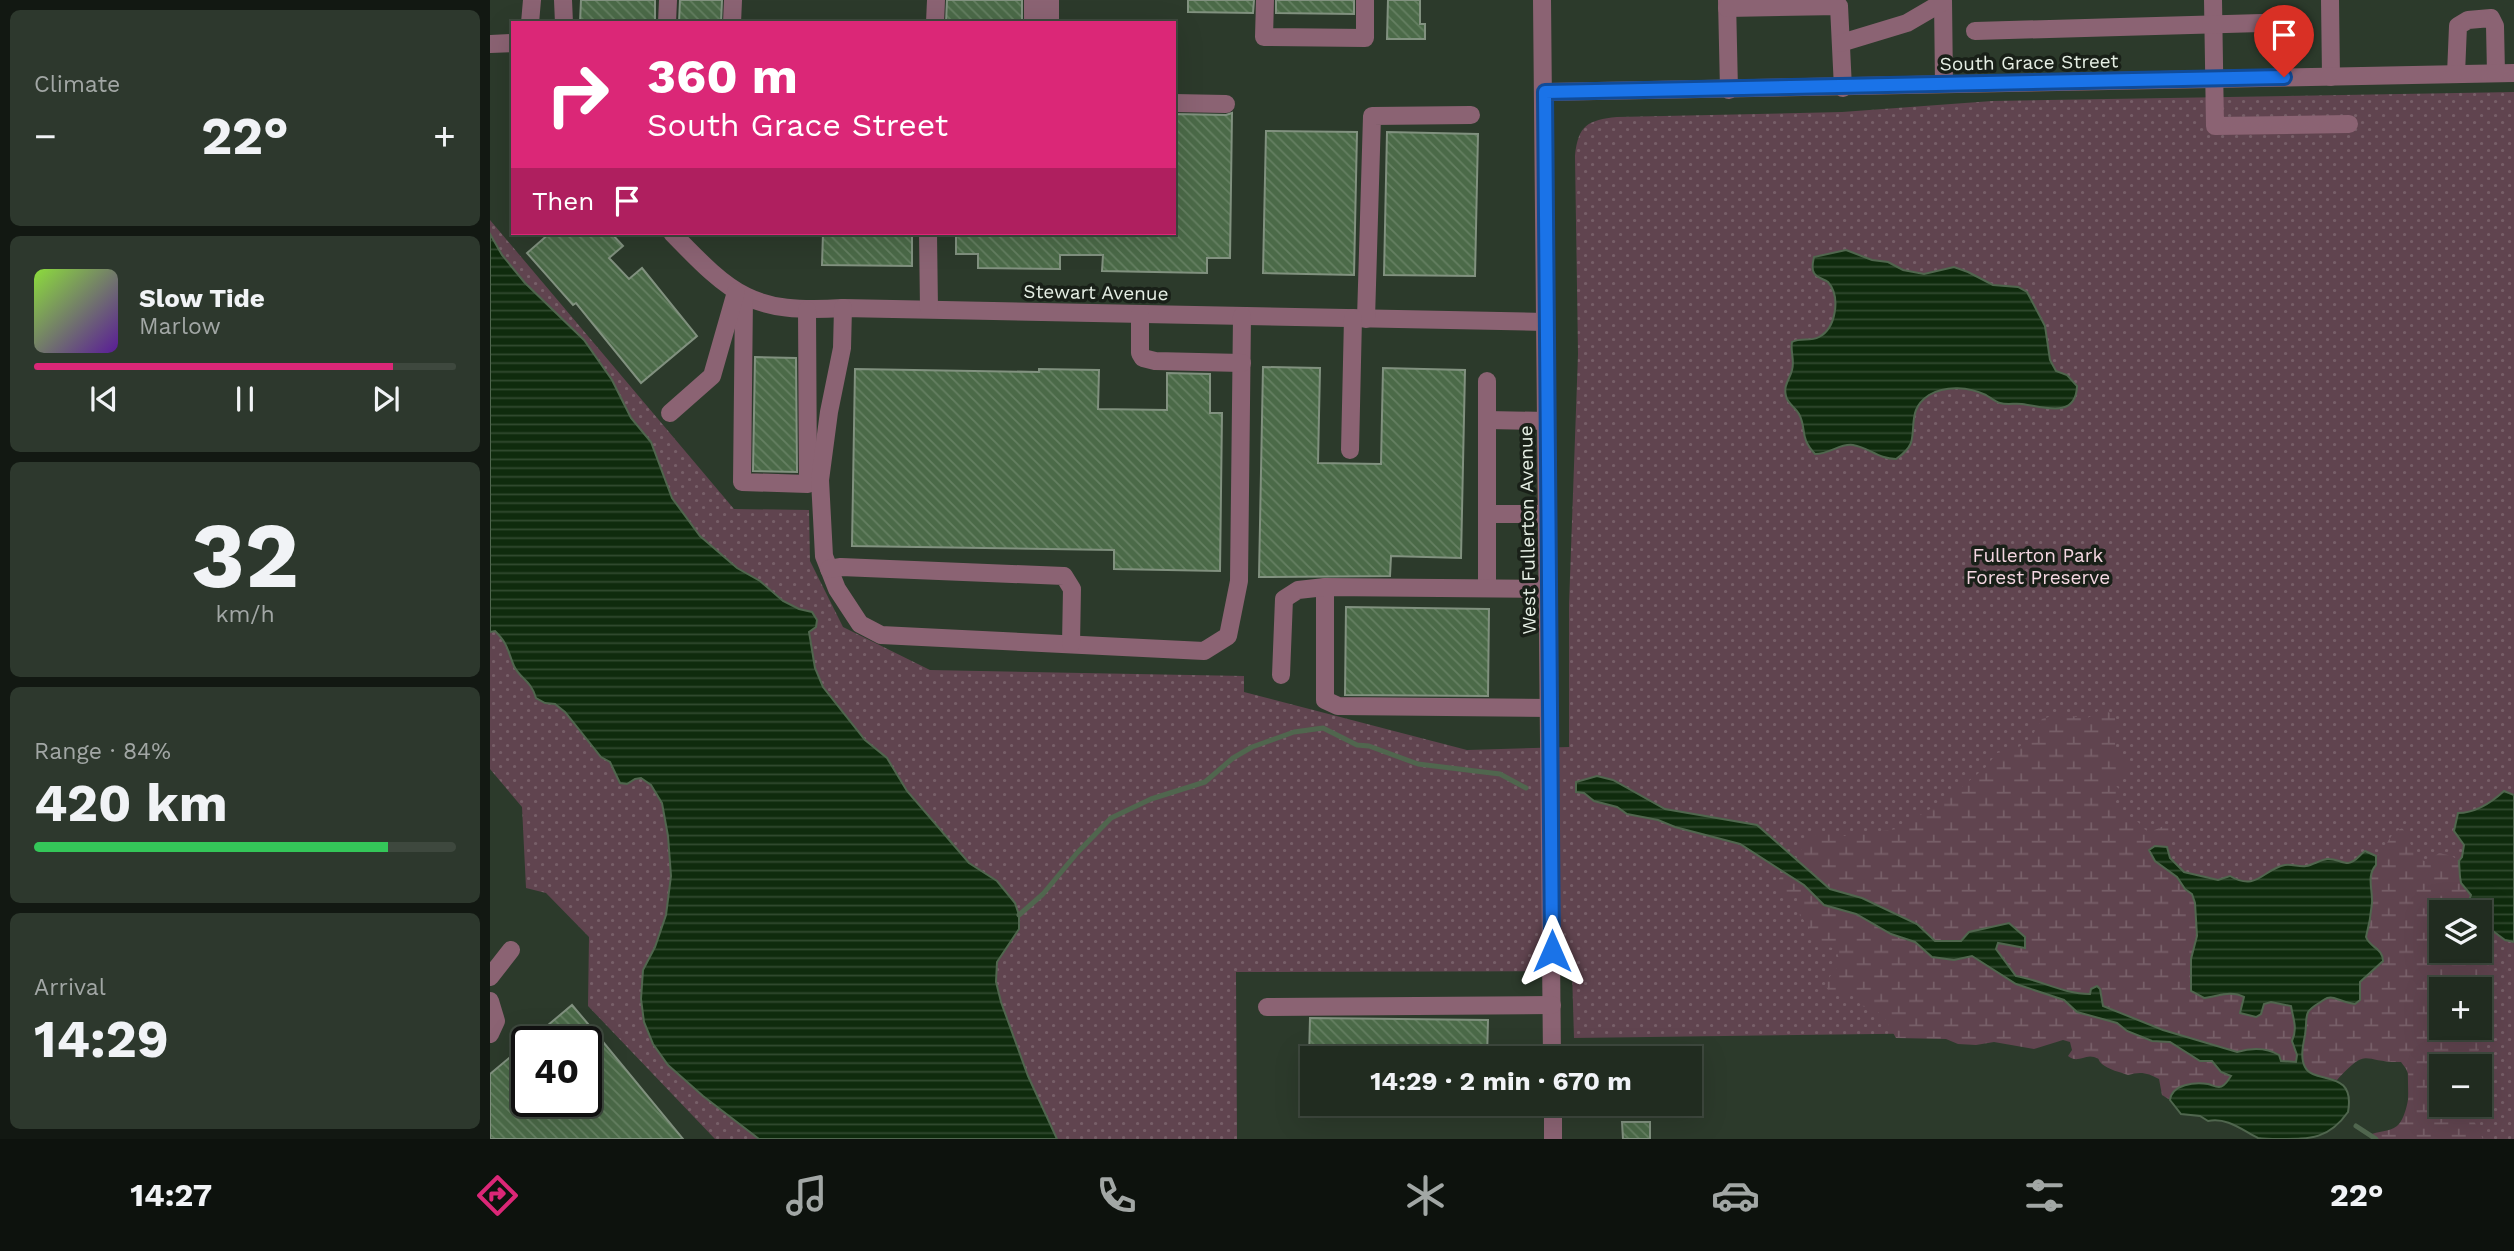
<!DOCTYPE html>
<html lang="en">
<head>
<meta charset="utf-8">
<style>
  :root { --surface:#212c20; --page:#2d382d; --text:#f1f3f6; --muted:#a2a7a5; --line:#3e483e; --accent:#db2777 }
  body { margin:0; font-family:"Work Sans",sans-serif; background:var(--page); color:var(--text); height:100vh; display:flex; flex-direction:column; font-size:26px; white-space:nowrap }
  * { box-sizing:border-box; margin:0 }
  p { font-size:23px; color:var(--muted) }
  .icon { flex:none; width:38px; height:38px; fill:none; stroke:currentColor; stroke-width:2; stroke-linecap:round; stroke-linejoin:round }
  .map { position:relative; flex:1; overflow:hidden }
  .details { display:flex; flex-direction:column; gap:10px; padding:10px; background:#121812; width:490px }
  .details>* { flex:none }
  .banner { position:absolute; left:21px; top:21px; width:665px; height:214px; border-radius:0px; box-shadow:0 7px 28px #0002,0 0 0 2px var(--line); background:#db2777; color:#fff; overflow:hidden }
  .tools { position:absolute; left:1939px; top:900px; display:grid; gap:14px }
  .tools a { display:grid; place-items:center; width:63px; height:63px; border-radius:0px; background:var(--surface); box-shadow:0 7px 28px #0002,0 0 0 2px var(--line); font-size:35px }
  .speed { position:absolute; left:21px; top:1026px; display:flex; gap:14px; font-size:35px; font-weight:700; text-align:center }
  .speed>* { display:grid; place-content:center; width:91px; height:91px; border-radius:50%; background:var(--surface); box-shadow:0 7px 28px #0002,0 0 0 2px var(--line); line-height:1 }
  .speed .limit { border:4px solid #111; border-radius:10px; background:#fff; color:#111 }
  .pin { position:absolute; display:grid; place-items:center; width:60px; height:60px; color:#fff; margin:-72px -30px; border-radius:50% 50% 50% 0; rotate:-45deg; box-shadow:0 0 7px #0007 }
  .pin .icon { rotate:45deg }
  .me { position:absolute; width:77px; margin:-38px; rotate:0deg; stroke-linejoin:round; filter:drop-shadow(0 0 5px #0008) }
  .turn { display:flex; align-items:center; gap:24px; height:147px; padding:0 21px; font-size:32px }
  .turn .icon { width:91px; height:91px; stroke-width:2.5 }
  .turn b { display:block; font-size:49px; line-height:60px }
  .then { display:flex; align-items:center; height:66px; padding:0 21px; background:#0003; gap:14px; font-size:26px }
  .big { font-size:52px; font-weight:700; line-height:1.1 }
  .details .tile { flex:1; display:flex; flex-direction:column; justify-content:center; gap:10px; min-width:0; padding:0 24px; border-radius:10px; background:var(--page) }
  .details .dial { align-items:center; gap:0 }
  .dial b { font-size:91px; line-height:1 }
  .song { display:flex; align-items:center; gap:21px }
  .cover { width:84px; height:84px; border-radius:10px; background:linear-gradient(135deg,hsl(90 70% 55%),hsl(270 70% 35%)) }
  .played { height:7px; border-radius:4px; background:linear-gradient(90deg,var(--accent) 85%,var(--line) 85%) }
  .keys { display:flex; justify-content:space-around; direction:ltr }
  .heat { display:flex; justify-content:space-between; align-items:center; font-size:38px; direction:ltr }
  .charge { height:10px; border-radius:5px; background:linear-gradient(90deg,#34c759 84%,var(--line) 0) }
  .trip { position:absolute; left:810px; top:1046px; width:402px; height:70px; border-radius:0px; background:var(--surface); box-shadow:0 7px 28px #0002,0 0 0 2px var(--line); font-weight:700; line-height:70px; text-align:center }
  .menu { display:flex; height:112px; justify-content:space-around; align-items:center; background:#0d120d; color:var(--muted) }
  .menu .icon { width:49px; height:49px }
  .menu .active { color:var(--accent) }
  .menu b { font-size:32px; color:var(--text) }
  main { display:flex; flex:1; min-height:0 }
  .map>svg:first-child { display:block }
  .green { fill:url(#green-dots); fill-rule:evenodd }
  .wetland { fill:url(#wetland-marsh) }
  .water { fill:url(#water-rules); stroke:#50664e; stroke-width:2 }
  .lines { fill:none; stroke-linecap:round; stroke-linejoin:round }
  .stream { stroke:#50664e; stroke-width:5 }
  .building { fill:url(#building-back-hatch); stroke:#81917f; stroke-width:2 }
  .minor { stroke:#8b6373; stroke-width:18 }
  .route-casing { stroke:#114b97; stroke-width:18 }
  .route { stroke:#1a73e8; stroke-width:12 }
  .labels { text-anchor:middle; stroke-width:7; stroke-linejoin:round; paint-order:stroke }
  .street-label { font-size:19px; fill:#e6efe5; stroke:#192018 }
  .park-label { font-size:19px; fill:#f5d7e2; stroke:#192018 }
</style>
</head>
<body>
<main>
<section class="details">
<div class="tile"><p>Climate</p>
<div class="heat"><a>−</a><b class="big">22°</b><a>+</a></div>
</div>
<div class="tile">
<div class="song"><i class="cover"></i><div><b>Slow Tide</b><p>Marlow</p></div></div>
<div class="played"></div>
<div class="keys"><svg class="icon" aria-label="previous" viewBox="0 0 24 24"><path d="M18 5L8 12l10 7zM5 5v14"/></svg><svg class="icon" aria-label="pause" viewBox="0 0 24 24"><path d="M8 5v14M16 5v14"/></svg><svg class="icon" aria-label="next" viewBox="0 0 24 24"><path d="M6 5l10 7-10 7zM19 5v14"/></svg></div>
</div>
<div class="tile dial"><b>32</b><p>km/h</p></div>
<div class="tile"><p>Range · 84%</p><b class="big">420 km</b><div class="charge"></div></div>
<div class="tile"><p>Arrival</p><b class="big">14:29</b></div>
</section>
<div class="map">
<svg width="2024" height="1139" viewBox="0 0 2024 1139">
  <defs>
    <pattern id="green-dots" width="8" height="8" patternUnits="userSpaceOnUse" patternTransform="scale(1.75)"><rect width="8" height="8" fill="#60444f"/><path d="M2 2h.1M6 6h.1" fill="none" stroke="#775f68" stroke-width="1.8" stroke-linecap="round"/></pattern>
    <pattern id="wetland-marsh" width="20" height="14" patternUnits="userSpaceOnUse" patternTransform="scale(1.75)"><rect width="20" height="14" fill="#60444f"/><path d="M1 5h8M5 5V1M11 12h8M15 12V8" fill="none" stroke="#775f68"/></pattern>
    <pattern id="water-rules" width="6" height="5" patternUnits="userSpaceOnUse" patternTransform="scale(1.75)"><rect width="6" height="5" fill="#0f2b0d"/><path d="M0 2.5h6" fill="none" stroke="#324a30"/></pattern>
    <pattern id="building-back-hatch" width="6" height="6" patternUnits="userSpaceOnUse" patternTransform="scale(1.75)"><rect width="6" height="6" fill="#4b6a48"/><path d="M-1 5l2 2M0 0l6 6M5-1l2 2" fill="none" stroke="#658062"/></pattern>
  </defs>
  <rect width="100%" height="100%" fill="#2c3a2b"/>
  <path class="green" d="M2024,92V1139H1919L1917,1027L1084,1038L1082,971L746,972L747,1139H225L98,1006L99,937L56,893L36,888L32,807L0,769V220L244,509L319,510L320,561L353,627L440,670L754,676V692L977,750L1079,747V605L1088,354L1085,156C1088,125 1098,120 1127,117L1352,112L1502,101ZM1951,912H1990V950H1951ZM1951,989H1990V1027H1951ZM1951,1066H1990V1104H1951Z"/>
  <path class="wetland" d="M1609,710L1618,711L1625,718C1626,737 1620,755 1638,766L1639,770L1633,773L1625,785L1630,790L1625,804C1631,819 1633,815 1646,821C1652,824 1653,831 1659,831C1664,831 1671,827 1676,825L1680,828L1682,832L1677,847L1671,845L1673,867C1683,871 1687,877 1693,885C1695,888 1698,890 1701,893C1711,905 1706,945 1701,959L1724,997C1734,993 1744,992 1754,997L1755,1002L1771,1014L1774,1004C1784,1001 1792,1006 1802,1006C1814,1006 1824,1003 1835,999C1844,995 1860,999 1870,1000V982L1891,965L1890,950L1878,942L1876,937L1882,898L1880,880L1882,869L1886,865V856C1898,849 1897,834 1912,828C1921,839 1920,852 1934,861H1939L1949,853L1962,856L1969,861L1971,883L1981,895L1983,912H1951V950H1990V938C2002,956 1999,959 1998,980L1991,986L1983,981L1975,985V989H1951V1027H1984L1989,1050L1980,1062L1981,1066H1951V1104H1989L1983,1108L1981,1115L1993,1139H1881L1879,1135C1888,1131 1899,1132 1907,1126C1917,1119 1923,1082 1917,1071C1916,1068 1913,1065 1911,1062C1872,1063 1879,1045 1847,1080L1823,1075L1816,1070L1791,1061L1741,1076L1735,1084L1728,1087L1705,1084L1686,1089L1681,1094L1680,1100L1672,1095L1669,1079C1658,1073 1651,1071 1638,1075C1630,1072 1619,1070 1612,1064C1606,1058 1612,1060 1604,1057C1594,1054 1588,1064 1578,1056L1582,1050L1580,1042L1573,1040L1544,1049L1504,1042L1486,1045L1468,1044L1456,1039L1406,1038L1395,1019L1388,1012L1372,1006L1360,993H1340L1336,987C1338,969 1358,969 1344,948L1327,946L1323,941L1318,925L1310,916L1307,898L1286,891C1287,875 1297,869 1306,859C1310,855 1311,848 1314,844C1323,832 1336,832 1350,832L1354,836L1407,829L1437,811L1458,798L1495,768L1507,753L1526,749L1540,739L1552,719C1559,717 1568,714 1576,715C1593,717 1595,723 1609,710Z"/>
  <g class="water">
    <path d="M0,234L12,255L35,283L94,340L122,380L141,418L161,442L182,498L210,536L247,568L270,581L293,601L309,609L322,612L327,620L326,627L319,632L325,668L333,687L375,740L397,758L417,791L479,863L507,881L525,903L529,915V929L507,962L506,982L511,1002L538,1076L567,1139H269L213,1096L178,1065L163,1044L154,1022L151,999L153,970L165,947L176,915L181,876L178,836L172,803L161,785L151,778L145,779L137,784L130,783L120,762L111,757L75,712L65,704L55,703L46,698C41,680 30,679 24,666C17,650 19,645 5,631L0,632Z"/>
    <path d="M1356,250L1382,260L1398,262L1413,270L1434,274L1464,267L1478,272L1503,285L1528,287L1537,292L1555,326L1560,360L1566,371L1577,375L1587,386C1586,419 1554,407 1532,404C1525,403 1517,405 1510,403C1506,402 1501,398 1496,395C1479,387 1456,385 1439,395C1418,409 1426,425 1421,443C1418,450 1412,455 1406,459C1388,459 1380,448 1363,445C1350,443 1340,454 1325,454C1309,437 1317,429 1309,414C1305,407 1297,403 1296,396C1293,385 1300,379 1302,370C1305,360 1300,351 1302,342C1311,337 1320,342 1329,337C1346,328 1351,297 1338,282C1334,279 1327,278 1324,273C1321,268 1323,262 1324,257Z"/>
    <path d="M1107,776L1123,780L1175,809L1267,825L1340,889L1372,898L1427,924L1445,941H1471L1479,932L1519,923L1535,937V948L1508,943L1506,949L1526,976C1551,980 1573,994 1600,994L1601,989L1607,986L1610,989L1613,1006L1673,1030L1747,1052C1761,1048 1777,1048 1789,1055L1791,1061L1806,1062L1807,1055L1802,1041C1808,1028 1803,1019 1801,1006L1781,1002L1774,1004L1771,1014L1766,1017L1750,1013L1754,997C1741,990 1729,996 1714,998L1701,991V959L1707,936L1705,903L1702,894L1695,889L1687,877L1665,861L1659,850L1665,846L1677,847L1680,858L1694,872L1728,880L1740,876C1767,892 1773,869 1795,865C1802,864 1809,867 1816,866C1823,865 1830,860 1837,859C1845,858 1851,863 1858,863C1866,862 1869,855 1875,851L1886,856V865C1876,876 1883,890 1882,903C1881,914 1879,926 1876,937C1880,948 1893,948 1893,961L1870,982V1000L1865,1004C1857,1003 1851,1000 1844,998C1837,996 1834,1000 1829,1003C1812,1013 1818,1016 1815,1035C1813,1045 1810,1058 1815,1067C1824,1085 1866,1068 1858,1112C1839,1139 1821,1139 1790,1139C1783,1139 1774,1139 1768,1138C1752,1130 1737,1117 1718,1121L1710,1116L1691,1114L1680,1100C1682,1084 1705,1082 1718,1084C1722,1085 1725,1087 1729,1087C1735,1087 1738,1080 1741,1076L1731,1072L1722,1061H1710L1680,1042L1662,1041L1637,1031L1627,1023L1587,1012L1574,1000L1526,984L1482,956L1464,960L1442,957L1425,942L1401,934L1366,914L1334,905L1314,885L1250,844L1185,827L1168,820L1137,814L1127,807L1104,801L1094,793L1086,792V782Z"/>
    <path d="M2014,791L2024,795V942L2015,940L1991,922L1990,912L1981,910L1978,903L1981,895L1971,883L1970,877L1969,861L1972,857L1974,845L1964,831L1968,813C1985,813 2002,802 2014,791Z"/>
  </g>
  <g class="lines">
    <g class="stream">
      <polyline points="529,915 553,894 587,853 621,818 661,799 715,782 743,758 762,747 804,732 833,728 867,745 879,746 928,764 1010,774 1036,788"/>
      <polyline points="1866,1126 1886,1139"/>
    </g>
  </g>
  <g class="building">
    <polygon points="91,0 165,0 165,23 90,23"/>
    <polygon points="190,0 232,0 231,23 189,23"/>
    <polygon points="457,0 532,0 532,23 456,23"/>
    <polygon points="698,0 764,0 763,13 698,12"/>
    <polygon points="786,0 864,0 864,14 786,13"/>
    <polygon points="898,0 930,0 930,24 935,24 935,39 897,39"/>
    <polygon points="742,113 740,258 717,258 717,273 612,271 613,255 570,255 570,269 488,268 488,254 466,254 466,233 684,233 684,114 736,115"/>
    <polygon points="776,131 867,132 864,275 773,273"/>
    <polygon points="897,132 988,134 985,276 894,275"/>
    <polygon points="60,233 121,233 133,246 119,258 139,279 152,268 207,336 151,383 86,303 83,305 37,253"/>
    <polygon points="333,233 422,233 422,266 332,265"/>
    <polygon points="265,357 306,358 307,472 263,471"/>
    <polygon points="773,367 830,368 828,463 891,464 893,368 975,370 971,558 901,556 900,576 769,577"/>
    <polygon points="365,369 549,372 549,369 609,370 608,409 677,410 677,373 720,374 720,413 732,413 730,571 624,569 624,550 362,546"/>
    <polygon points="856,607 999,609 998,696 855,695"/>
    <polygon points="82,1005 104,1031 193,1139 0,1139 0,1074 37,1043 37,1101 96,1101 96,1041 39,1041"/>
    <polygon points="820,1018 998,1020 997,1059 819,1059"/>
    <polygon points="1132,1122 1160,1122 1160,1139 1133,1139"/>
  </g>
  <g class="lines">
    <g class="minor">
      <polyline points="73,0 74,23"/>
      <polyline points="775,0 774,37 875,38 875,0"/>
      <polyline points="1052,0 1062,1059"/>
      <polyline points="1237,0 1239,90"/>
      <polyline points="1453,0 1454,84"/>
      <polyline points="1723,0 1725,126 1859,124"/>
      <polyline points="1840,0 1841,77"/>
      <polyline points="1237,8 1349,6 1353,88"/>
      <polyline points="40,23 42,0"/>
      <polyline points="177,23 178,0"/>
      <polyline points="242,23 243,0"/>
      <polyline points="445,23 446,0"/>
      <polyline points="543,23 543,0"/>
      <polyline points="560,23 560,0"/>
      <polyline points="1485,31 1807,22"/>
      <polyline points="1351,43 1417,23 1453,2"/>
      <polyline points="0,44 23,43"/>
      <polyline points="1966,74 1968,26 1978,20 2001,18 2005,26 2006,73"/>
      <polyline points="1055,92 2024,73"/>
      <polyline points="684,103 736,104"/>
      <path d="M182,233C243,296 262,314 353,308L1055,322"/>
      <polyline points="438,233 439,309"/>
      <polyline points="254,296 252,482 318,484 317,310"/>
      <polyline points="353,308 352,348 339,412 330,480 334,556 347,589 370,624 391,635 714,651 738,636 749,581 752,316"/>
      <polyline points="650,314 650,353 653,358 665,361 752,363"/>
      <polyline points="876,319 882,116 981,115"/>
      <polyline points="180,413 222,376 246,292"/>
      <polyline points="997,420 1057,421"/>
      <polyline points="860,450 863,318"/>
      <polyline points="997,514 1057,514"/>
      <polyline points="339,569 351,567 574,576 582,589 581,644"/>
      <polyline points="835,587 835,700 848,706 1060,708"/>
      <polyline points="997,588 997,381"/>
      <polyline points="791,675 794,599 808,590 835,587 1058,589"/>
      <polyline points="0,977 21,950"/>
      <polyline points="0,1001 6,1021 0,1034"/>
      <polyline points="777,1007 1062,1005"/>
      <polyline points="1063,1104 1063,1139"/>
    </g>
  </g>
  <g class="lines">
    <g class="route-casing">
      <polyline id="route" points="1062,951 1055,92 1794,77"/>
    </g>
    <use href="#route" class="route"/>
  </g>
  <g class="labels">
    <g class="street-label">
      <text transform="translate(1539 62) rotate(-1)" y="7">South Grace Street</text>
      <text transform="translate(606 292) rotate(1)" y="7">Stewart Avenue</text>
      <text transform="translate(1037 530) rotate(-91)" y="7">West Fullerton Avenue</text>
    </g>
    <g class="park-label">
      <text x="1548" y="562">Fullerton Park<tspan x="1548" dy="22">Forest Preserve</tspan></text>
    </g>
  </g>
</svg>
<div class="tools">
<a><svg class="icon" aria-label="layers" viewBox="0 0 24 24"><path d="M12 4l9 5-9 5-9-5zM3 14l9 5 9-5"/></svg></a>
<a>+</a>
<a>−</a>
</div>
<div class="speed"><div class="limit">40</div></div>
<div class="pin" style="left:1794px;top:77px;background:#d93025"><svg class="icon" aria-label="arrive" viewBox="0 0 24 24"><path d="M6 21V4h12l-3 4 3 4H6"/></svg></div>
<svg class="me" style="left:1062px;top:951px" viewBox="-20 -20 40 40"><path d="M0-17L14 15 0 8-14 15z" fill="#1a73e8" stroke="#fff" stroke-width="4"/></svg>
<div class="trip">14:29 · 2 min · 670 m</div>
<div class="banner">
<div class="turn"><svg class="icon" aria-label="right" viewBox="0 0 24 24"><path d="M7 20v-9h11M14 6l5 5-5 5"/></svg><div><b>360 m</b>South Grace Street</div></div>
<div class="then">Then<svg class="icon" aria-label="arrive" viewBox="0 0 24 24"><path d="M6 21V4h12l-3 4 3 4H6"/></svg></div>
</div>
</div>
</main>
<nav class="menu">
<b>14:27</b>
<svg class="icon active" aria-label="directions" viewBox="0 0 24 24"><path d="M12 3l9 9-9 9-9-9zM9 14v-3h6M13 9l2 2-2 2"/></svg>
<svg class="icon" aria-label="music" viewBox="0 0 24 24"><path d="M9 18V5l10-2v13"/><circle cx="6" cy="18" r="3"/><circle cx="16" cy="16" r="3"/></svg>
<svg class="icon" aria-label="phone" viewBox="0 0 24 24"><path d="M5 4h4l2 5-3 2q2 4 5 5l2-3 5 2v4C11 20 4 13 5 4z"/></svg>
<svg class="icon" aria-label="climate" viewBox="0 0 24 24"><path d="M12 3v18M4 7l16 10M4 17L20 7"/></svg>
<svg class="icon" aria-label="car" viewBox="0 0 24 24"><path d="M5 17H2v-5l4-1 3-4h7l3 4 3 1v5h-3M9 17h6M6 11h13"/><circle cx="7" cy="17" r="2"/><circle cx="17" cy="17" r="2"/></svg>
<svg class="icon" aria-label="filters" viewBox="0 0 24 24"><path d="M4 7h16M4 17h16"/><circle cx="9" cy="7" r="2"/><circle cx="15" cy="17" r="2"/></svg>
<b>22°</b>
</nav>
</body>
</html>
